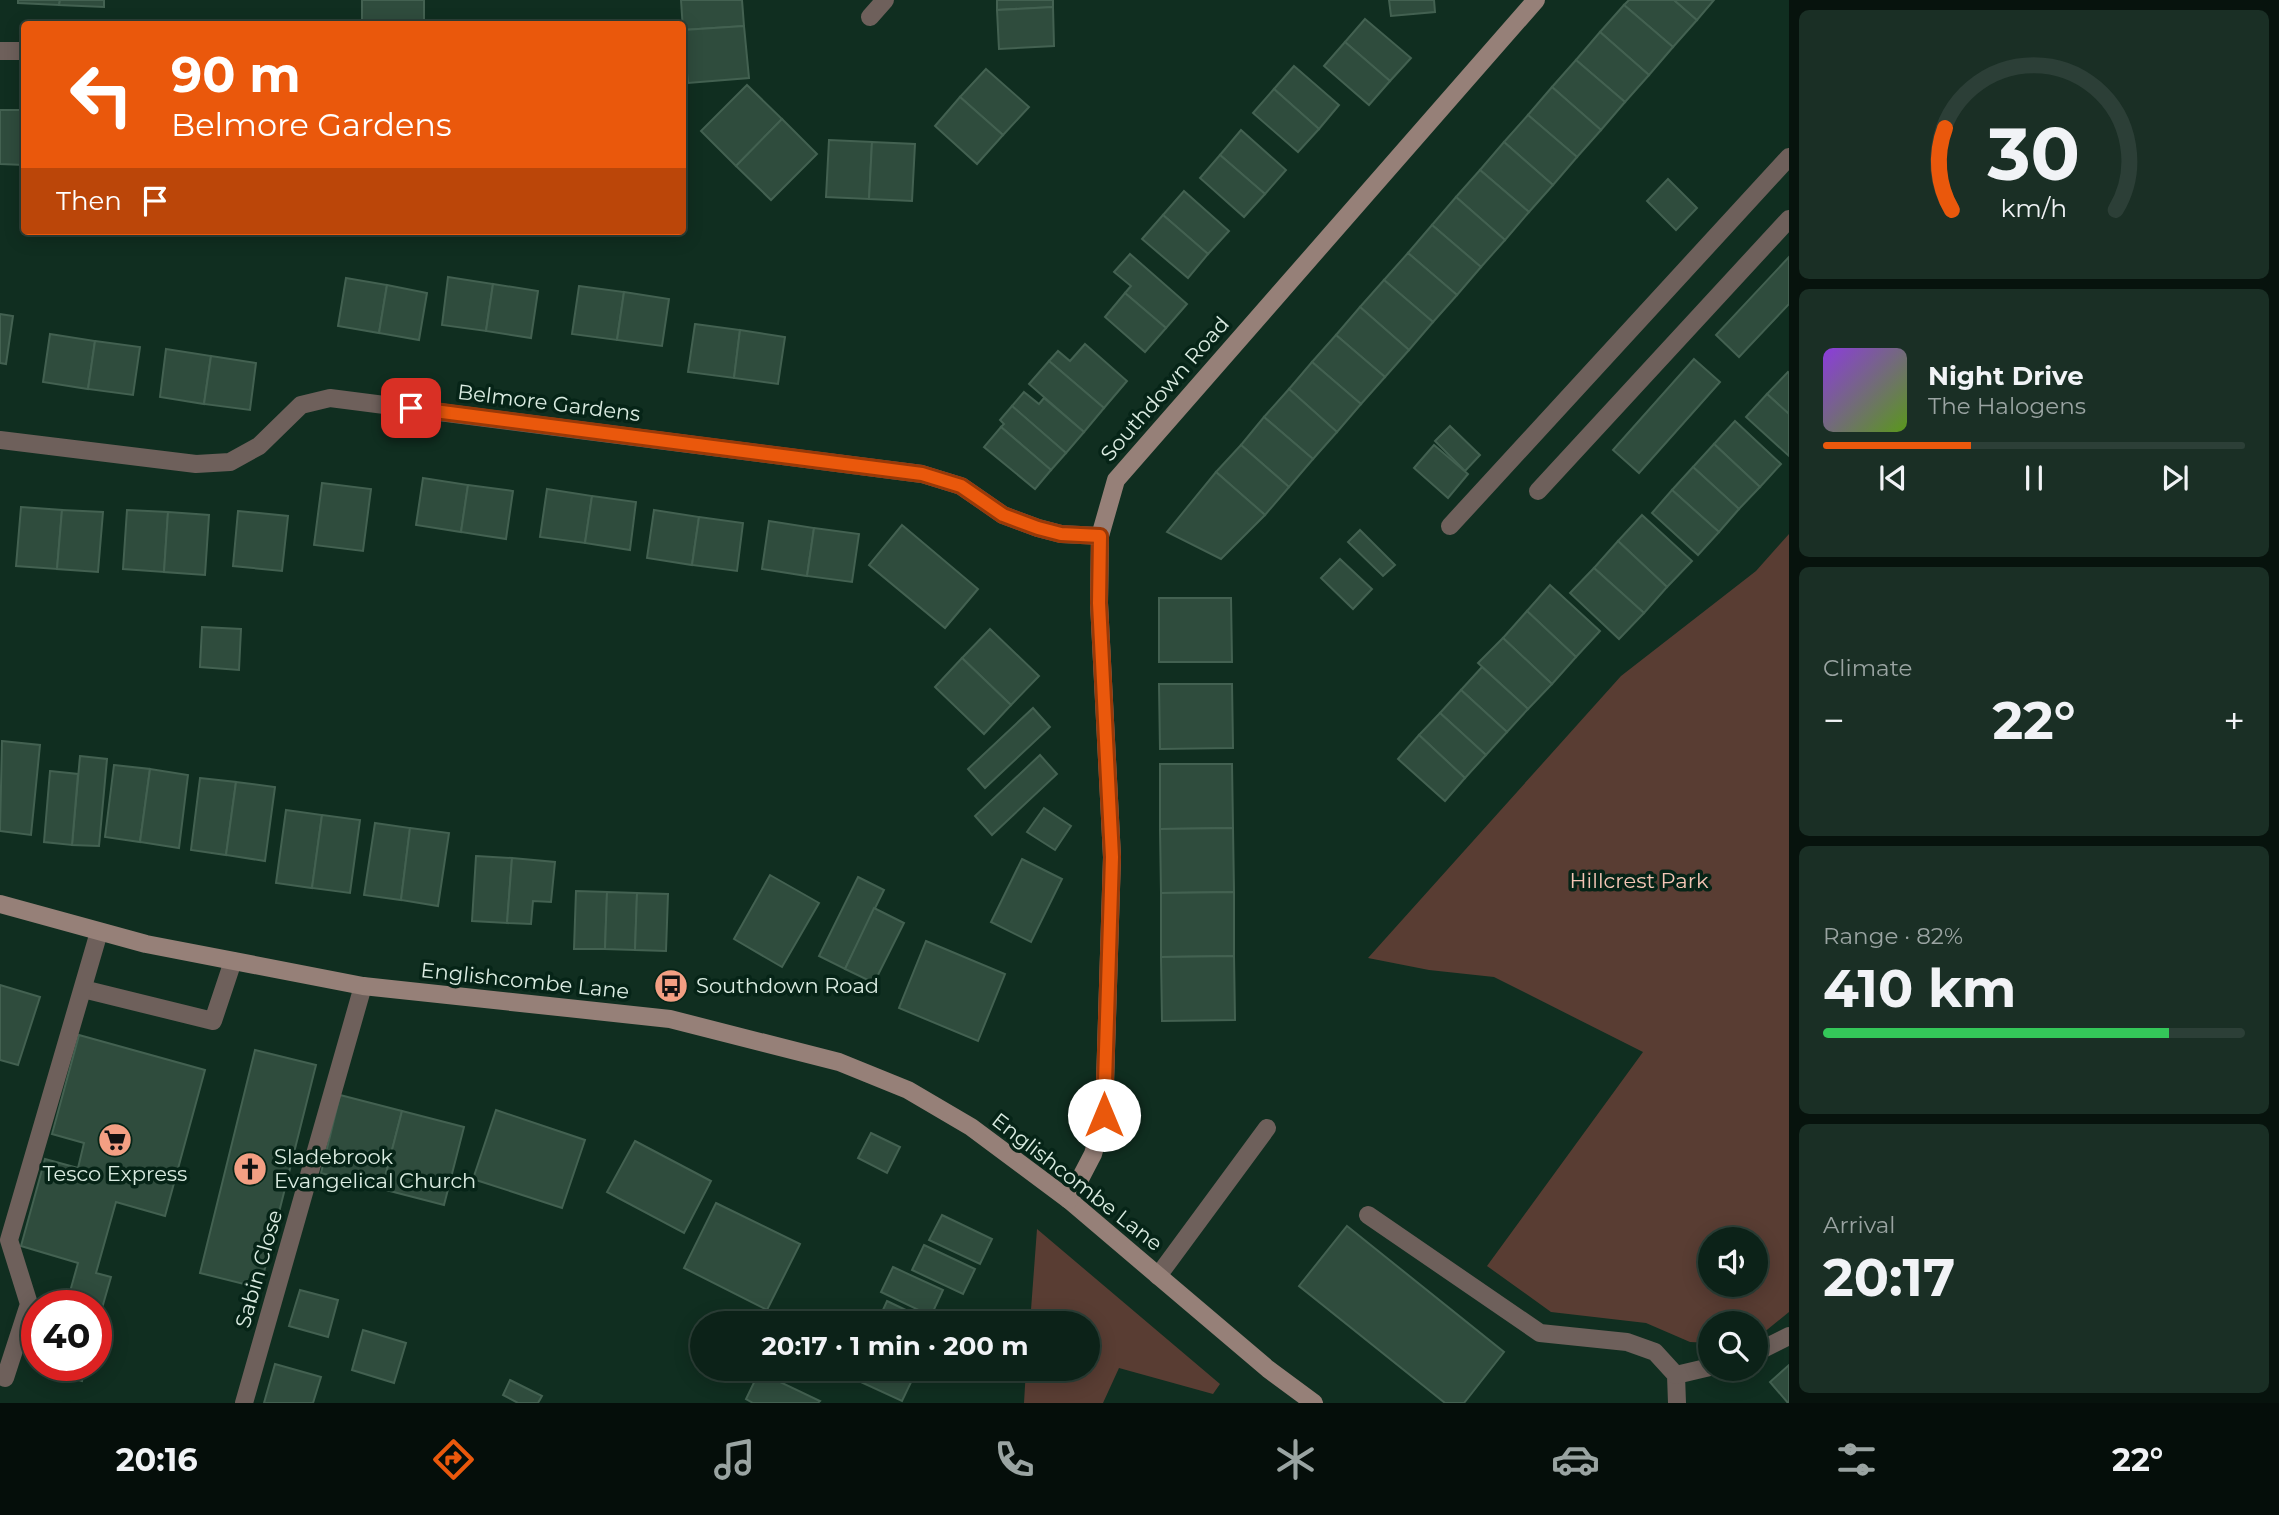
<!DOCTYPE html>
<html lang="en">
<head>
<meta charset="utf-8">
<style>
  :root { --surface:#0c2218; --page:#1a2f25; --text:#f1f3f6; --muted:#9aa4a2; --line:#2c3f37; --accent:#ea580c }
  body { margin:0; font-family:Montserrat,sans-serif; background:var(--page); color:var(--text); height:100vh; display:flex; flex-direction:column; font-size:26px; white-space:nowrap }
  * { box-sizing:border-box; margin:0 }
  p { font-size:23px; color:var(--muted) }
  .icon { flex:none; width:38px; height:38px; fill:none; stroke:currentColor; stroke-width:2; stroke-linecap:round; stroke-linejoin:round }
  .map { position:relative; flex:1; overflow:hidden }
  .panel { display:flex; flex-direction:column; gap:10px; padding:10px; background:#07130d; width:490px }
  .panel>* { flex:none }
  .hud { position:absolute; left:21px; top:21px; width:665px; height:214px; border-radius:7px; box-shadow:0 4px 18px #0003,0 0 0 2px var(--line); background:#ea580c; color:#fff; overflow:hidden }
  .fabs { position:absolute; left:1698px; top:1227px; display:grid; gap:14px }
  .fabs a { display:grid; place-items:center; width:70px; height:70px; border-radius:50%; background:var(--surface); box-shadow:0 4px 18px #0003,0 0 0 2px var(--line); font-size:35px }
  .speed { position:absolute; left:21px; top:1290px; display:flex; gap:14px; font-size:35px; font-weight:700; text-align:center }
  .speed>* { display:grid; place-content:center; width:91px; height:91px; border-radius:50%; background:var(--surface); box-shadow:0 4px 18px #0003,0 0 0 2px var(--line); line-height:1 }
  .speed .limit { border:10px solid #d22; background:#fff; color:#111 }
  .pin { position:absolute; display:grid; place-items:center; width:60px; height:60px; color:#fff; margin:-30px; border-radius:14px; box-shadow:0 4px 10px #0006 }
  .me { position:absolute; width:77px; margin:-38px; rotate:0deg; stroke-linejoin:round; filter:drop-shadow(0 0 5px #0008) }
  .turn { display:flex; align-items:center; gap:24px; height:147px; padding:0 35px; font-size:32px }
  .turn .icon { width:91px; height:91px; stroke-width:2.5 }
  .turn b { display:block; font-size:49px; line-height:60px }
  .then { display:flex; align-items:center; height:66px; padding:0 35px; background:#0003; gap:14px; font-size:26px }
  .big { font-size:52px; font-weight:700; line-height:1.1 }
  .panel .tile { flex:1; display:flex; flex-direction:column; justify-content:center; gap:10px; min-width:0; padding:0 24px; border-radius:10px; background:var(--page) }
  .panel .dial { align-items:center; gap:0 }
  .dial svg { height:182px; overflow:visible; fill:none; stroke:var(--line); stroke-width:7; stroke-linecap:round; text-anchor:middle }
  .dial text { fill:var(--text); stroke:none }
  .song { display:flex; align-items:center; gap:21px }
  .cover { width:84px; height:84px; border-radius:10px; background:linear-gradient(135deg,hsl(270 70% 55%),hsl(90 70% 35%)) }
  .played { height:7px; border-radius:4px; background:linear-gradient(90deg,var(--accent) 35%,var(--line) 35%) }
  .keys { display:flex; justify-content:space-around; direction:ltr }
  .heat { display:flex; justify-content:space-between; align-items:center; font-size:38px; direction:ltr }
  .charge { height:10px; border-radius:5px; background:linear-gradient(90deg,#34c759 82%,var(--line) 0) }
  .trip { position:absolute; left:690px; top:1311px; width:410px; height:70px; border-radius:35px; background:var(--surface); box-shadow:0 4px 18px #0003,0 0 0 2px var(--line); font-weight:700; line-height:70px; text-align:center }
  .tabs { display:flex; height:112px; justify-content:space-around; align-items:center; background:#050e0a; color:var(--muted) }
  .tabs .icon { width:49px; height:49px }
  .tabs .on { color:var(--accent) }
  .tabs b { font-size:32px; color:var(--text) }
  main { display:flex; flex:1; min-height:0 }
  .map>svg:first-child { display:block }
  .green { fill:#593d33; fill-rule:evenodd }
  .building { fill:#2f4c3d; stroke:#436151; stroke-width:2 }
  .lines { fill:none; stroke-linecap:round; stroke-linejoin:round }
  .lane { stroke:#6e605b; stroke-width:18 }
  .street { stroke:#6e605b; stroke-width:18 }
  .secondary { stroke:#968078; stroke-width:18 }
  .route-casing { stroke:#983908; stroke-width:18 }
  .route { stroke:#ea580c; stroke-width:12 }
  .labels { text-anchor:middle; stroke-width:7; stroke-linejoin:round; paint-order:stroke }
  .street-label { font-size:21px; fill:#dbece2; stroke:#062417 }
  .park-label { font-size:21px; fill:#f5c6b6; stroke:#062417 }
  .poi-label { font-size:21px; fill:#dbece2; stroke:#062417; text-anchor:start }
</style>
</head>
<body>
<main>
<div class="map">
<svg width="1789" height="1403" viewBox="0 0 1789 1403">
  <rect width="100%" height="100%" fill="#102e20"/>
  <g class="green">
    <path d="M1789,534V1312L1757,1338L1755,1323H1710V1343L1690,1342L1646,1323L1551,1312L1487,1266L1643,1052L1494,977L1429,970L1368,958L1621,676L1756,571ZM1710,1239H1755V1284H1710Z"/>
    <polygon points="1037,1229 1220,1384 1213,1394 1119,1368 1103,1403 1024,1403 1026,1369 1087,1368 1087,1323 1030,1323"/>
  </g>
  <g class="building">
    <polygon points="18,0 60,0 59,5 18,3"/>
    <polygon points="60,0 104,0 104,7 59,5"/>
    <rect x="362" y="0" width="62" height="24"/>
    <polygon points="681,0 742,0 744,26 683,30"/>
    <polygon points="997,0 1053,0 1053,7 997,10"/>
    <polygon points="1389,0 1434,0 1435,12 1391,16"/>
    <polygon points="1629,0 1674,0 1697,20 1673,47 1624,5"/>
    <polygon points="1674,0 1714,0 1697,20"/>
    <polygon points="1624,5 1673,47 1649,75 1600,32"/>
    <polygon points="1053,7 1054,46 999,49 997,10"/>
    <polygon points="1365,19 1411,58 1390,81 1345,42"/>
    <polygon points="744,26 749,78 688,83 683,30"/>
    <polygon points="1600,32 1649,75 1625,102 1576,60"/>
    <polygon points="1345,42 1390,81 1369,105 1324,66"/>
    <polygon points="1576,60 1625,102 1601,130 1552,87"/>
    <polygon points="1294,66 1339,105 1319,129 1274,89"/>
    <polygon points="986,69 1029,107 1003,135 960,97"/>
    <polygon points="747,85 782,119 736,166 701,131"/>
    <polygon points="1552,87 1601,130 1577,157 1528,115"/>
    <polygon points="1274,89 1319,129 1298,152 1253,113"/>
    <polygon points="960,97 1003,135 977,164 935,126"/>
    <polygon points="0,110 24,110 24,165 0,164"/>
    <polygon points="1528,115 1577,157 1553,185 1504,142"/>
    <polygon points="782,119 817,154 771,200 736,166"/>
    <polygon points="1241,130 1286,170 1265,194 1220,155"/>
    <polygon points="829,140 872,142 869,199 826,197"/>
    <polygon points="872,142 915,144 912,201 869,199"/>
    <polygon points="1504,142 1553,185 1529,212 1480,170"/>
    <polygon points="1220,155 1265,194 1244,217 1200,178"/>
    <polygon points="1480,170 1529,212 1505,240 1456,197"/>
    <polygon points="1668,179 1697,208 1676,230 1647,201"/>
    <polygon points="1184,191 1229,231 1208,254 1163,215"/>
    <polygon points="1456,197 1505,240 1481,267 1432,225"/>
    <polygon points="1163,215 1208,254 1188,278 1142,239"/>
    <polygon points="1432,225 1481,267 1457,295 1408,253"/>
    <polygon points="1408,253 1457,295 1433,322 1384,280"/>
    <polygon points="1130,254 1187,304 1166,328 1125,293 1131,286 1114,272"/>
    <polygon points="1789,257 1789,304 1739,357 1716,335"/>
    <polygon points="448,277 493,284 486,331 442,325"/>
    <polygon points="346,278 387,285 379,333 338,326"/>
    <polygon points="1384,280 1433,322 1409,350 1360,307"/>
    <polygon points="493,284 538,291 531,338 486,331"/>
    <polygon points="387,285 427,293 419,340 379,333"/>
    <polygon points="579,286 624,292 617,340 572,334"/>
    <polygon points="624,292 669,299 662,346 617,340"/>
    <polygon points="1125,293 1166,328 1145,352 1105,317"/>
    <polygon points="1360,307 1409,350 1385,377 1336,335"/>
    <polygon points="0,314 13,316 6,364 0,363"/>
    <polygon points="695,324 740,330 734,378 688,372"/>
    <polygon points="740,330 785,337 778,384 734,378"/>
    <polygon points="50,334 95,341 88,389 43,382"/>
    <polygon points="1336,335 1385,377 1361,404 1312,362"/>
    <polygon points="95,341 140,347 133,395 88,389"/>
    <polygon points="1085,344 1127,381 1104,408 1049,361 1058,351 1070,361"/>
    <polygon points="166,349 211,356 204,404 160,397"/>
    <polygon points="211,356 256,363 250,410 204,404"/>
    <polygon points="1694,359 1720,382 1639,473 1613,450"/>
    <polygon points="1049,361 1104,408 1084,432 1029,384"/>
    <polygon points="1312,362 1361,404 1337,432 1289,389"/>
    <polygon points="1788,372 1789,373 1789,414 1767,394"/>
    <polygon points="1289,389 1337,432 1313,459 1264,417"/>
    <polygon points="1024,392 1039,404 1044,398 1084,432 1066,453 1012,406"/>
    <polygon points="1767,394 1789,414 1789,456 1746,417"/>
    <polygon points="1012,406 1066,453 1051,470 1001,427 1004,424 1000,420"/>
    <polygon points="1264,417 1313,459 1289,487 1241,445"/>
    <polygon points="1735,421 1781,464 1760,487 1714,444"/>
    <polygon points="1450,426 1480,455 1465,471 1435,441"/>
    <polygon points="1001,427 1051,470 1035,489 984,447"/>
    <polygon points="1714,444 1760,487 1739,509 1693,467"/>
    <polygon points="1241,445 1289,487 1265,515 1216,472"/>
    <polygon points="1434,445 1468,474 1448,498 1414,468"/>
    <polygon points="1693,467 1739,509 1719,532 1672,490"/>
    <polygon points="1216,472 1265,515 1221,559 1167,532"/>
    <polygon points="423,478 468,485 461,532 416,525"/>
    <polygon points="322,483 371,489 363,551 314,545"/>
    <polygon points="468,485 513,491 506,539 461,532"/>
    <polygon points="547,489 592,496 585,543 540,537"/>
    <polygon points="1672,490 1719,532 1698,555 1652,513"/>
    <polygon points="592,496 636,502 630,550 585,543"/>
    <polygon points="21,507 62,510 57,569 16,566"/>
    <polygon points="62,510 103,512 98,572 57,569"/>
    <polygon points="127,510 168,512 164,572 123,569"/>
    <polygon points="654,510 699,517 692,565 647,558"/>
    <polygon points="238,511 288,516 282,571 233,566"/>
    <polygon points="168,512 209,515 205,575 164,572"/>
    <polygon points="1642,515 1692,561 1667,587 1618,541"/>
    <polygon points="699,517 743,523 737,571 692,565"/>
    <polygon points="769,521 814,528 807,576 762,569"/>
    <polygon points="902,525 978,589 945,628 869,565"/>
    <polygon points="814,528 859,534 852,582 807,576"/>
    <polygon points="1360,530 1395,565 1383,576 1348,542"/>
    <polygon points="1618,541 1667,587 1644,613 1594,568"/>
    <polygon points="1340,559 1372,589 1353,609 1321,578"/>
    <polygon points="1594,568 1644,613 1619,639 1570,593"/>
    <polygon points="1550,585 1600,631 1576,657 1527,611"/>
    <polygon points="1159,598 1231,598 1232,662 1159,662"/>
    <polygon points="1527,611 1576,657 1552,684 1503,638"/>
    <polygon points="202,627 241,629 239,670 200,667"/>
    <polygon points="990,629 1039,676 1011,705 962,658"/>
    <polygon points="1503,638 1552,684 1528,709 1478,663"/>
    <polygon points="962,658 1011,705 984,734 935,687"/>
    <polygon points="1482,667 1528,709 1507,732 1461,690"/>
    <polygon points="1159,684 1232,684 1233,748 1160,749"/>
    <polygon points="1461,690 1507,732 1486,755 1440,713"/>
    <polygon points="1033,708 1050,727 985,788 968,769"/>
    <polygon points="1440,713 1486,755 1465,778 1419,735"/>
    <polygon points="1419,735 1465,778 1445,801 1398,759"/>
    <polygon points="2,741 40,745 31,835 0,831"/>
    <polygon points="1040,755 1057,774 992,835 975,816"/>
    <polygon points="80,756 107,759 99,846 72,845"/>
    <polygon points="1160,764 1232,764 1233,828 1160,829"/>
    <polygon points="114,765 150,769 140,842 105,837"/>
    <polygon points="150,769 188,775 179,848 140,842"/>
    <polygon points="50,771 78,774 72,845 44,842"/>
    <polygon points="200,778 236,782 226,855 191,850"/>
    <polygon points="236,782 275,787 265,861 226,855"/>
    <polygon points="1044,808 1071,826 1055,850 1027,832"/>
    <polygon points="286,810 322,815 312,888 276,883"/>
    <polygon points="322,815 360,820 350,893 312,888"/>
    <polygon points="375,823 410,828 401,900 364,895"/>
    <polygon points="410,828 449,833 438,906 401,900"/>
    <polygon points="1233,828 1234,892 1161,893 1160,829"/>
    <polygon points="476,856 512,858 507,923 472,921"/>
    <polygon points="512,858 555,862 551,902 533,901 531,924 507,923"/>
    <polygon points="1022,859 1062,879 1031,942 991,922"/>
    <polygon points="770,875 819,903 782,967 734,939"/>
    <polygon points="858,877 884,890 845,969 819,956"/>
    <polygon points="576,891 607,892 605,949 574,949"/>
    <polygon points="607,892 637,893 635,950 605,949"/>
    <polygon points="1234,892 1234,956 1161,957 1161,893"/>
    <polygon points="637,893 668,894 666,951 635,950"/>
    <polygon points="874,908 904,923 874,983 845,969"/>
    <polygon points="926,941 1005,974 978,1041 899,1008"/>
    <polygon points="1234,956 1235,1020 1162,1021 1161,957"/>
    <polygon points="0,985 40,997 18,1065 0,1060"/>
    <polygon points="79,1035 205,1070 165,1216 116,1202 96,1273 111,1277 96,1329 96,1306 66,1306 78,1263 21,1246 45,1159 78,1168 84,1143 52,1134"/>
    <polygon points="255,1050 316,1065 260,1288 200,1273"/>
    <polygon points="340,1095 402,1111 382,1189 321,1173"/>
    <polygon points="496,1110 585,1140 562,1208 473,1179"/>
    <polygon points="402,1111 464,1127 444,1205 382,1189"/>
    <polygon points="871,1133 900,1147 887,1173 858,1158"/>
    <polygon points="635,1141 711,1181 684,1233 607,1192"/>
    <polygon points="716,1203 800,1244 767,1310 684,1268"/>
    <polygon points="942,1215 992,1239 980,1264 929,1240"/>
    <polygon points="1347,1226 1504,1352 1464,1403 1445,1403 1299,1286"/>
    <polygon points="924,1245 975,1269 963,1294 912,1270"/>
    <polygon points="893,1267 943,1290 931,1316 881,1292"/>
    <polygon points="300,1290 338,1300 328,1337 289,1326"/>
    <polygon points="887,1301 933,1323 877,1323"/>
    <polygon points="363,1330 406,1343 394,1383 352,1370"/>
    <polygon points="275,1364 321,1377 313,1403 264,1403"/>
    <polygon points="49,1365 86,1365 82,1381 47,1371"/>
    <polygon points="1789,1365 1789,1403 1788,1403 1770,1382"/>
    <polygon points="856,1368 898,1368 914,1376 902,1401 852,1378"/>
    <polygon points="759,1372 820,1401 818,1403 753,1403 746,1399"/>
    <polygon points="510,1380 542,1396 538,1403 518,1403 503,1395"/>
  </g>
  <g class="lines">
    <g class="lane">
      <polyline points="1538,491 1789,219"/>
      <polyline points="1450,526 1789,157"/>
      <polyline points="83,989 213,1021 233,961"/>
      <polyline points="1368,1215 1540,1333 1627,1342 1655,1352 1676,1375 1677,1403"/>
      <polyline points="1158,1276 1267,1128"/>
      <polyline points="1755,1353 1789,1336"/>
      <polyline points="1676,1375 1710,1367"/>
      <polyline points="5,1378 29,1304 9,1240 99,932"/>
    </g>
    <g class="street">
      <polyline points="870,17 885,0"/>
      <polyline points="0,51 24,51"/>
      <polyline points="0,440 196,464 230,462 259,446 301,405 330,398 922,474 961,486 1003,515 1038,528 1061,534 1100,536"/>
      <polyline points="244,1403 363,986"/>
    </g>
    <g class="secondary">
      <polyline points="0,904 146,944 363,986 670,1019 839,1062 908,1090 971,1127 1069,1200 1268,1369 1314,1403"/>
      <polyline points="1069,1200 1093,1154 1104,1115 1112,857 1099,603 1100,536 1116,480 1536,0"/>
    </g>
  </g>
  <g class="lines">
    <g class="route-casing">
      <polyline id="route" points="411,408 922,474 961,486 1003,515 1038,528 1061,534 1100,536 1099,603 1112,857 1104,1115"/>
    </g>
    <use href="#route" class="route"/>
  </g>
  <defs>
    <g id="bus-disc" transform="scale(1.75)"><circle r="9.5" fill="#f39f83" stroke="#062417"/><path d="M-5-6H5V4H4V6H2V4H-2V6H-4V4H-5ZM-3.5-4V0h7V-4ZM-3.5 1.2v1.5H-2V1.2ZM2 1.2v1.5H3.5V1.2Z" fill="#111"/></g>
    <g id="supermarket-disc" transform="scale(1.75)"><circle r="9.5" fill="#f39f83" stroke="#062417"/><path d="M-6-5.5h2.5l.6 2H6L4.5 2H-2.5L-4.4-4H-6ZM-1.5 3.2a1.3 1.3 0 1 0 .1 0ZM3 3.2a1.3 1.3 0 1 0 .1 0Z" fill="#111"/></g>
    <g id="church-disc" transform="scale(1.75)"><circle r="9.5" fill="#f39f83" stroke="#062417"/><path d="M-1.2-6h2.4v3.5h3.3v2.4h-3.3V6h-2.4V-.1h-3.3v-2.4h3.3Z" fill="#111"/></g>
  </defs>
  <g fill-rule="evenodd">
    <use href="#bus-disc" x="671" y="986"/>
    <use href="#supermarket-disc" x="115" y="1140"/>
    <use href="#church-disc" x="250" y="1169"/>
  </g>
  <g class="labels">
    <g class="street-label">
      <text transform="translate(1165 389) rotate(-49)" y="7">Southdown Road</text>
      <text transform="translate(549 403) rotate(7)" y="7">Belmore Gardens</text>
      <text transform="translate(525 981) rotate(6)" y="7">Englishcombe Lane</text>
      <text transform="translate(1077 1182) rotate(38)" y="7">Englishcombe Lane</text>
      <text transform="translate(259 1269) rotate(-74)" y="7">Sabin Close</text>
    </g>
    <g class="park-label">
      <text x="1639" y="888">Hillcrest Park</text>
    </g>
    <g class="poi-label">
      <text x="696" y="993">Southdown Road</text>
      <text x="274" y="1164">Sladebrook<tspan x="274" dy="24">Evangelical Church</tspan></text>
      <text x="115" y="1181" text-anchor="middle">Tesco Express</text>
    </g>
  </g>
</svg>
<div class="fabs">
<a><svg class="icon" aria-label="sound" viewBox="0 0 24 24"><path d="M4 9h4l5-4v14l-5-4H4zM17 9q2 3 0 6"/></svg></a>
<a><svg class="icon" aria-label="search" viewBox="0 0 24 24"><circle cx="10" cy="10" r="6"/><path d="M15 15l6 6"/></svg></a>
</div>
<div class="speed"><div class="limit">40</div></div>
<div class="pin" style="left:411px;top:408px;background:#d93025"><svg class="icon" aria-label="arrive" viewBox="0 0 24 24"><path d="M6 21V4h12l-3 4 3 4H6"/></svg></div>
<svg class="me" style="left:1104px;top:1115px" viewBox="-20 -20 40 40"><circle r="19" fill="#fff"/><path d="M0-13L10 11 0 6-10 11z" fill="#ea580c"/></svg>
<div class="trip">20:17 · 1 min · 200 m</div>
<div class="hud">
<div class="turn"><svg class="icon" aria-label="left" viewBox="0 0 24 24"><path d="M17 20v-9H6M10 6l-5 5 5 5"/></svg><div><b>90 m</b>Belmore Gardens</div></div>
<div class="then">Then<svg class="icon" aria-label="arrive" viewBox="0 0 24 24"><path d="M6 21V4h12l-3 4 3 4H6"/></svg></div>
</div>
</div>
<section class="panel">
<div class="tile dial"><svg viewBox="0 0 100 80">
<path d="M14 69A42 42 0 1 1 86 69"/>
<path d="M14 69A42 42 0 0 1 11 33" stroke="#ea580c"/>
<text x="50" y="56" font-size="32" font-weight="700">30</text>
<text x="50" y="72" font-size="11">km/h</text>
</svg></div>
<div class="tile">
<div class="song"><i class="cover"></i><div><b>Night Drive</b><p>The Halogens</p></div></div>
<div class="played"></div>
<div class="keys"><svg class="icon" aria-label="previous" viewBox="0 0 24 24"><path d="M18 5L8 12l10 7zM5 5v14"/></svg><svg class="icon" aria-label="pause" viewBox="0 0 24 24"><path d="M8 5v14M16 5v14"/></svg><svg class="icon" aria-label="next" viewBox="0 0 24 24"><path d="M6 5l10 7-10 7zM19 5v14"/></svg></div>
</div>
<div class="tile"><p>Climate</p>
<div class="heat"><a>−</a><b class="big">22°</b><a>+</a></div>
</div>
<div class="tile"><p>Range · 82%</p><b class="big">410 km</b><div class="charge"></div></div>
<div class="tile"><p>Arrival</p><b class="big">20:17</b></div>
</section>
</main>
<nav class="tabs">
<b>20:16</b>
<svg class="icon on" aria-label="directions" viewBox="0 0 24 24"><path d="M12 3l9 9-9 9-9-9zM9 14v-3h6M13 9l2 2-2 2"/></svg>
<svg class="icon" aria-label="music" viewBox="0 0 24 24"><path d="M9 18V5l10-2v13"/><circle cx="6" cy="18" r="3"/><circle cx="16" cy="16" r="3"/></svg>
<svg class="icon" aria-label="phone" viewBox="0 0 24 24"><path d="M5 4h4l2 5-3 2q2 4 5 5l2-3 5 2v4C11 20 4 13 5 4z"/></svg>
<svg class="icon" aria-label="climate" viewBox="0 0 24 24"><path d="M12 3v18M4 7l16 10M4 17L20 7"/></svg>
<svg class="icon" aria-label="car" viewBox="0 0 24 24"><path d="M5 17H2v-5l4-1 3-4h7l3 4 3 1v5h-3M9 17h6M6 11h13"/><circle cx="7" cy="17" r="2"/><circle cx="17" cy="17" r="2"/></svg>
<svg class="icon" aria-label="filters" viewBox="0 0 24 24"><path d="M4 7h16M4 17h16"/><circle cx="9" cy="7" r="2"/><circle cx="15" cy="17" r="2"/></svg>
<b>22°</b>
</nav>
</body>
</html>
